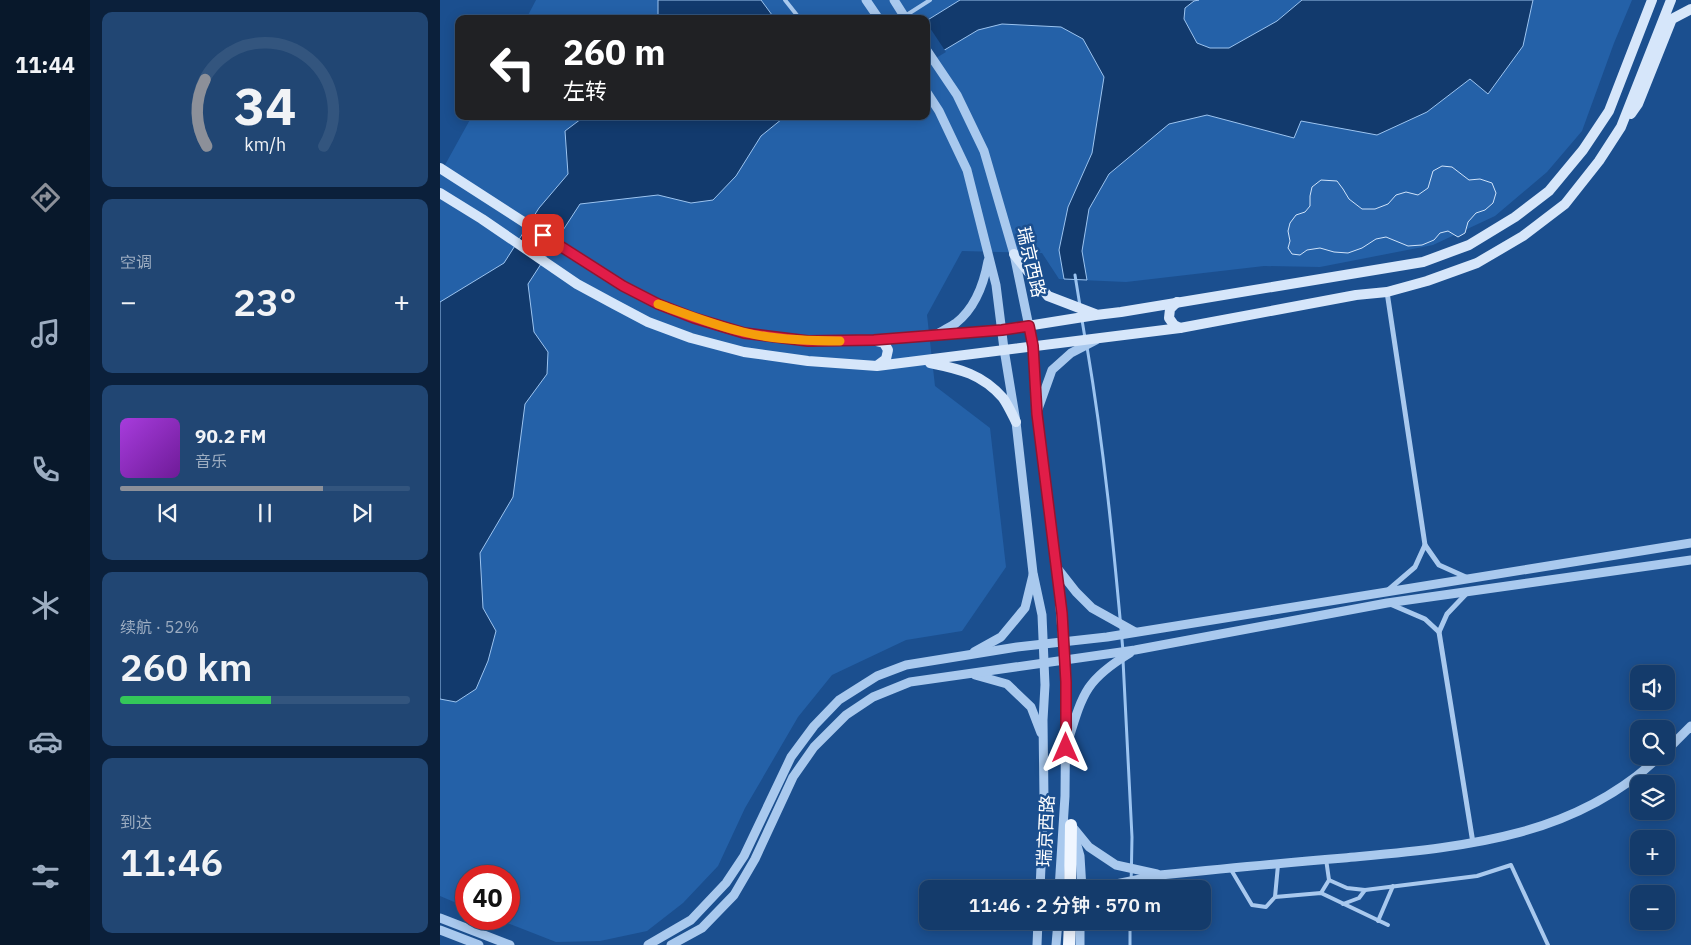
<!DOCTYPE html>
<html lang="zh">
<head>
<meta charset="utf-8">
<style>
  :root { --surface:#143b6b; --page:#214673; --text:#f1f3f6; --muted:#9dadc1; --line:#33557e; --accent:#8c9099 }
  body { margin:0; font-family:"IBM Plex Sans","Noto Sans SC",sans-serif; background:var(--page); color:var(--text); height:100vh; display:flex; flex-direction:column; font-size:19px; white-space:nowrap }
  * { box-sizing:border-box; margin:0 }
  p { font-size:16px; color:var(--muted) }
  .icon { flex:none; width:28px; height:28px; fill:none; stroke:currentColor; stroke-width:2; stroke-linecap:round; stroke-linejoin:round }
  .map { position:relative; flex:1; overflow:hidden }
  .panel { display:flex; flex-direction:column; gap:12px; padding:12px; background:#0b203b; width:350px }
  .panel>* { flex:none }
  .guide { position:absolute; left:15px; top:15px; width:475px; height:105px; border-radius:10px; box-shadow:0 2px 12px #0003,0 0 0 1px var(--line); background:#202124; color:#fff; overflow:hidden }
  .tools { position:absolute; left:1190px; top:665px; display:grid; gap:10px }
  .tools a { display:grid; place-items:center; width:45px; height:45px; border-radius:10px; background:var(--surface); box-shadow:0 2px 12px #0003,0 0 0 1px var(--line); font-size:25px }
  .speed { position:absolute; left:15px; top:865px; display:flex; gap:10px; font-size:25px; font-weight:700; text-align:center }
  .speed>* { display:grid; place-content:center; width:65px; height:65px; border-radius:50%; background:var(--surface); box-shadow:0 2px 12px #0003,0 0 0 1px var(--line); line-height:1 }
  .speed .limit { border:8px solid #d22; background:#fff; color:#111 }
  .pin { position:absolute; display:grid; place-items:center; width:42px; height:42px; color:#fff; margin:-21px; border-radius:10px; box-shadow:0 2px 8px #0006 }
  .me { position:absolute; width:55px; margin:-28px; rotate:0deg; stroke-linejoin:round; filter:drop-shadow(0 0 4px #0008) }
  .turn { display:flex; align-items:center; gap:18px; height:105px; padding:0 25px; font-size:22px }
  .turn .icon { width:65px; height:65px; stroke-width:2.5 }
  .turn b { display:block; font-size:35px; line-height:42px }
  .big { font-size:38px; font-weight:600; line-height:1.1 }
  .panel .tile { flex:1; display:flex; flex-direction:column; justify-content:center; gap:8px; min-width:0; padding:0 18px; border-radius:10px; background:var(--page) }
  .panel .dial { align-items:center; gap:0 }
  .dial svg { height:130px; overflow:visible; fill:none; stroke:var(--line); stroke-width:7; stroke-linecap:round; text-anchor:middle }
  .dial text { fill:var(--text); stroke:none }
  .song { display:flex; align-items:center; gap:15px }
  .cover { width:60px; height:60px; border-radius:8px; background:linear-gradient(135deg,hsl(280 70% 55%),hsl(280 70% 35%)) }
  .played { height:5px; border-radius:2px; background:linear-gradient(90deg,var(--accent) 70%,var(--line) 70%) }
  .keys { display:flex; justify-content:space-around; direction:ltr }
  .heat { display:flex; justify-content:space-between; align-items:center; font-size:28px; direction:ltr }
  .charge { height:8px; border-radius:4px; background:linear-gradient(90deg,#34c759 52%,var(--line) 0) }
  .trip { position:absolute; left:479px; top:880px; width:292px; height:50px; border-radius:10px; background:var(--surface); box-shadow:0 2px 12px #0003,0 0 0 1px var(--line); font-weight:600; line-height:50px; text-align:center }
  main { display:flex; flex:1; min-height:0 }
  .menu { display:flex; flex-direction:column; width:90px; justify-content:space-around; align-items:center; background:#08182b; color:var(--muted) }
  .menu .icon { width:35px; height:35px }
  .menu .on { color:var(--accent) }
  .menu b { font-size:22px; color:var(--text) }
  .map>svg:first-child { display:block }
  .green { fill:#2461a8 }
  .water { fill:#123a6d; stroke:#9cc4f0 }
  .pier { fill:#1b4f8f }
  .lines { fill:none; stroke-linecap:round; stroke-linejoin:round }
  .stream { stroke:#9cc4f0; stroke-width:3 }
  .building { fill:#2a66ad; stroke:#cfe3fa }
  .service { stroke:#a9c9ee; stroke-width:4 }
  .minor { stroke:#a9c9ee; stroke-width:5 }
  .tertiary { stroke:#a9c9ee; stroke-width:9 }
  .secondary { stroke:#d6e6fa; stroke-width:10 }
  .primary { stroke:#f0f6ff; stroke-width:12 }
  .route-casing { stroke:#92132f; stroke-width:12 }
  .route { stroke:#e11d48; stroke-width:9 }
  .slow { stroke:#f59e0b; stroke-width:9 }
  .labels { text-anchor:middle; stroke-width:5; stroke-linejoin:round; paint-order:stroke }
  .street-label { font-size:18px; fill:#fff; stroke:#1b4f8f }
</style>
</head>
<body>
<main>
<nav class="menu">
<b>11:44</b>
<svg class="icon on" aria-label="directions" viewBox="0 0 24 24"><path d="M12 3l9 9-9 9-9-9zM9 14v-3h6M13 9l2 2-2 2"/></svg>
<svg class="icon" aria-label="music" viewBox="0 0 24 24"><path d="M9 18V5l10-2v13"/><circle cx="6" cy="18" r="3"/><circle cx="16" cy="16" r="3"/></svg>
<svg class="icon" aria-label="phone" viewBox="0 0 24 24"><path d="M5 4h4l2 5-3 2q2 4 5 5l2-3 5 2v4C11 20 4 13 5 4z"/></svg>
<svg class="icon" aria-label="climate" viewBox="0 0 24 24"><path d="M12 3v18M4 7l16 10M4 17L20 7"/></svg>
<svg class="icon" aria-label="car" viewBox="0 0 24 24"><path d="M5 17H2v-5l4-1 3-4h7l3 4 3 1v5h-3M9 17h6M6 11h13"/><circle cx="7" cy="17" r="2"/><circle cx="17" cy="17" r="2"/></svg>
<svg class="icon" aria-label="filters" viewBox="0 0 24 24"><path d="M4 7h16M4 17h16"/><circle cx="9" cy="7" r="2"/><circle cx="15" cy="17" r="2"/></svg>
</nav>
<section class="panel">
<div class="tile dial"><svg viewBox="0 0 100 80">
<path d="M14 69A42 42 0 1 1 86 69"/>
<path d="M14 69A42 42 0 0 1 13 28" stroke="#8c9099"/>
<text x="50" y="56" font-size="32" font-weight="700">34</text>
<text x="50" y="72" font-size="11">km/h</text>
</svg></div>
<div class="tile"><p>空调</p>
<div class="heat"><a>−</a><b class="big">23°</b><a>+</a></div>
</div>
<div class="tile">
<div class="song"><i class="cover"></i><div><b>90.2 FM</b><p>音乐</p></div></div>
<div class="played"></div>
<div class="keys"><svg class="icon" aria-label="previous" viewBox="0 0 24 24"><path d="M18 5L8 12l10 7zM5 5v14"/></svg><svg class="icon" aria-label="pause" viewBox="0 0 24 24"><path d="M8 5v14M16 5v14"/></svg><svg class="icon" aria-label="next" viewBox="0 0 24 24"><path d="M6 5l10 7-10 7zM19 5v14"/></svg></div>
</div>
<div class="tile"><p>续航 · 52%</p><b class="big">260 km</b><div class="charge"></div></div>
<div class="tile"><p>到达</p><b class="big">11:46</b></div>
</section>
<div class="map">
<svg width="1251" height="945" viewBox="0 0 1251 945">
  <rect width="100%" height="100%" fill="#1b4f8f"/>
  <polygon class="green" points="96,0 1192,0 1174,43 1142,131 1107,172 1055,216 993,245 880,267 824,266 686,282 619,279 602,253 522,251 487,315 495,386 550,428 566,567 522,631 466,640 392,675 358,717 305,808 278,866 243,903 207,931 160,941 116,942 57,919 69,919 69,876 26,876 26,907 0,896 0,174 32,116 486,116 486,19 86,19"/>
  <g class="water">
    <polygon points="218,0 321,0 335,19 218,19"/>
    <polygon points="520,0 759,0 754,1 745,8 744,19 757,43 770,48 789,48 837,21 862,0 1093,0 1083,46 1048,94 1030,79 987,112 937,135 861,121 854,138 767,115 729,124 669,174 649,209 642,251 647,280 624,279 619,250 628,207 652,153 664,77 643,39 621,27 562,24 538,30 486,61 486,21"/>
    <polygon points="145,116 350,116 342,119 321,136 296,176 273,200 251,203 218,195 140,204 88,284 94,332 108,352 107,374 85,404 73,497 40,553 43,608 56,631 48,661 36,689 16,702 0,699 0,302 64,263 99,208 128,174 125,131"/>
  </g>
  <polygon class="pier" points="486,22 506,52 486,64"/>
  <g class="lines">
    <g class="stream">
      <polyline points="635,275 640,306"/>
      <polyline points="642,320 645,338"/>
      <path d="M647,347C664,448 674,549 683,651"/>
      <polyline points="683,660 692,837 691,889"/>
      <polyline points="690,945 690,921"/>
    </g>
  </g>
  <polygon class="building" points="1002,166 1012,167 1029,180 1040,179 1052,183 1056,193 1053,203 1045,210 1036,213 1028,222 1025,233 1018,237 1008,231 1000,233 994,240 982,245 968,246 946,237 936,239 922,248 908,253 894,252 880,248 867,250 860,255 852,254 848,248 850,241 848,231 850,223 856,215 865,212 870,206 870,196 872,187 881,180 897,181 903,189 909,199 922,209 935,209 948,204 956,195 966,192 978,195 988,188 993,171"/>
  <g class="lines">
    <g class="service">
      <polyline points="345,0 360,19"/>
      <polyline points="465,16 490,0"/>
      <polyline points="790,868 812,905 826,907 835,897 838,865"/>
      <polyline points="889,880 907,888 925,890 1037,876 1071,865 1108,945"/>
      <polyline points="881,893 889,880 886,859"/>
      <polyline points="835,897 881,893 948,925"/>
      <polyline points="903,904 919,898 925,890"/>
      <polyline points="938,921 953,886"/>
    </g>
    <g class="minor">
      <polyline points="947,292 985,545"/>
      <polyline points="947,591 975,567 985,545 999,565 1028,578"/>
      <polyline points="950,604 985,619 999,632 1007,614 1027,593"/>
      <polyline points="999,632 1033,843"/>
    </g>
    <g class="tertiary">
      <polyline points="426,0 439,19"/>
      <polyline points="454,0 466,19"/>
      <polyline points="486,49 517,95 544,151 574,254 593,346 597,414 617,569 626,682 625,796 619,889"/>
      <polyline points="486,91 499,111 527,170 556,285 564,349 576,422 593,573 602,615 605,685 603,720 604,799 600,889"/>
      <path d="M496,335C502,331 510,327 516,323C535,308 544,283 548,261"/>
      <polyline points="598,409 612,370 631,353 656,340"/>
      <polyline points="618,569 636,592 652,608 695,632"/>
      <polyline points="534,652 561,637 585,608 593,575"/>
      <polyline points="535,675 567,684 591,707 601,733"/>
      <path d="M629,738C643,692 647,679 690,653"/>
      <polyline points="1226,751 1251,726"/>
      <polyline points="631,825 649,847 676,865 717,874"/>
      <polyline points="634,835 640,856 642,889"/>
      <path d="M668,889L676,884L720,875C781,869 842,863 904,858C1019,847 1132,840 1220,756"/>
      <polyline points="0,918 70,945"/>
      <polyline points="0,930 39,945"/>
      <polyline points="208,945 251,920 286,883 304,856 351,757 374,726 399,700 437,676 466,665 577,647 667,637 1251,543"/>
      <polyline points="231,945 262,928 294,895 315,859 353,777 374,747 406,715 433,697 470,682 695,650 947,603 1251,560"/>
      <polyline points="597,945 598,921"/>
      <polyline points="616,945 618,921"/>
      <polyline points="640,945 640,921"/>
    </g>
    <g class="secondary">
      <polyline points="1191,114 1198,104 1232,19 1251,9"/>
      <polyline points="0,168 183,286 218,304 254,318 304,333 368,341 434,340 562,330 656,315 681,312 983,262 1029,245 1075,217 1109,191 1143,150 1169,111 1212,0"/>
      <polyline points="0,193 42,219 137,284 174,304 208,322 251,338 304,352 368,361 437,366 740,328 916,295 947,292 987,281 1037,263 1083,236 1125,204 1159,161 1181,127 1231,0"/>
      <polyline points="574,254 608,296 655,314"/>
      <polyline points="737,302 730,309 729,318 734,325 740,328"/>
      <polyline points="436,341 444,343 448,350 446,359 438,365"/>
      <path d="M490,363C520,369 542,374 563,398C568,405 572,414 576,422"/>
    </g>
    <g class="primary">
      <polyline points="630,889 631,825"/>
      <polyline points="629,945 630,921"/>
    </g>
  </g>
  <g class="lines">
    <g class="route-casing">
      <polyline id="route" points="103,235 183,286 218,304 254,318 304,333 368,341 434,340 562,330 589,326 593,346 597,414 622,613 626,682 626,748"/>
    </g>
    <use href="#route" class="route"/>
    <path class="slow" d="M218,304C246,314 274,325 303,332C334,340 368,341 400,341"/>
  </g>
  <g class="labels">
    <g class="street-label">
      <text transform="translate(591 262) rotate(77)" y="6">瑞京西路</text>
      <text transform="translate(606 831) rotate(-87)" y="6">瑞京西路</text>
    </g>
  </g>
</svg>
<div class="tools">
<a><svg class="icon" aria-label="sound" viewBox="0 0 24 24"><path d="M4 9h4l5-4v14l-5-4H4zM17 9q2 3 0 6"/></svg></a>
<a><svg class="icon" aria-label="search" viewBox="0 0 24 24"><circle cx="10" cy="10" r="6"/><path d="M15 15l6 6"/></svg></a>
<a><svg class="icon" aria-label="layers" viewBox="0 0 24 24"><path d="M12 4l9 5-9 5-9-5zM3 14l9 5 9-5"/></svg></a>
<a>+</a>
<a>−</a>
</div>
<div class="speed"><div class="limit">40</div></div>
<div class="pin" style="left:103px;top:235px;background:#d93025"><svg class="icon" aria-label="arrive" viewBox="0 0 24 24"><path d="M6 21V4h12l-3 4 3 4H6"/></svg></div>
<svg class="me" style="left:626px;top:748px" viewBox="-20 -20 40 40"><path d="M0-17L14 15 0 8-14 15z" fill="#e11d48" stroke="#fff" stroke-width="4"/></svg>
<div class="trip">11:46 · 2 分钟 · 570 m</div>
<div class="guide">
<div class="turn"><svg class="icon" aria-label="left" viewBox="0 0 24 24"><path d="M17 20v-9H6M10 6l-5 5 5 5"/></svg><div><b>260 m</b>左转</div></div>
</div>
</div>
</main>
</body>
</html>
